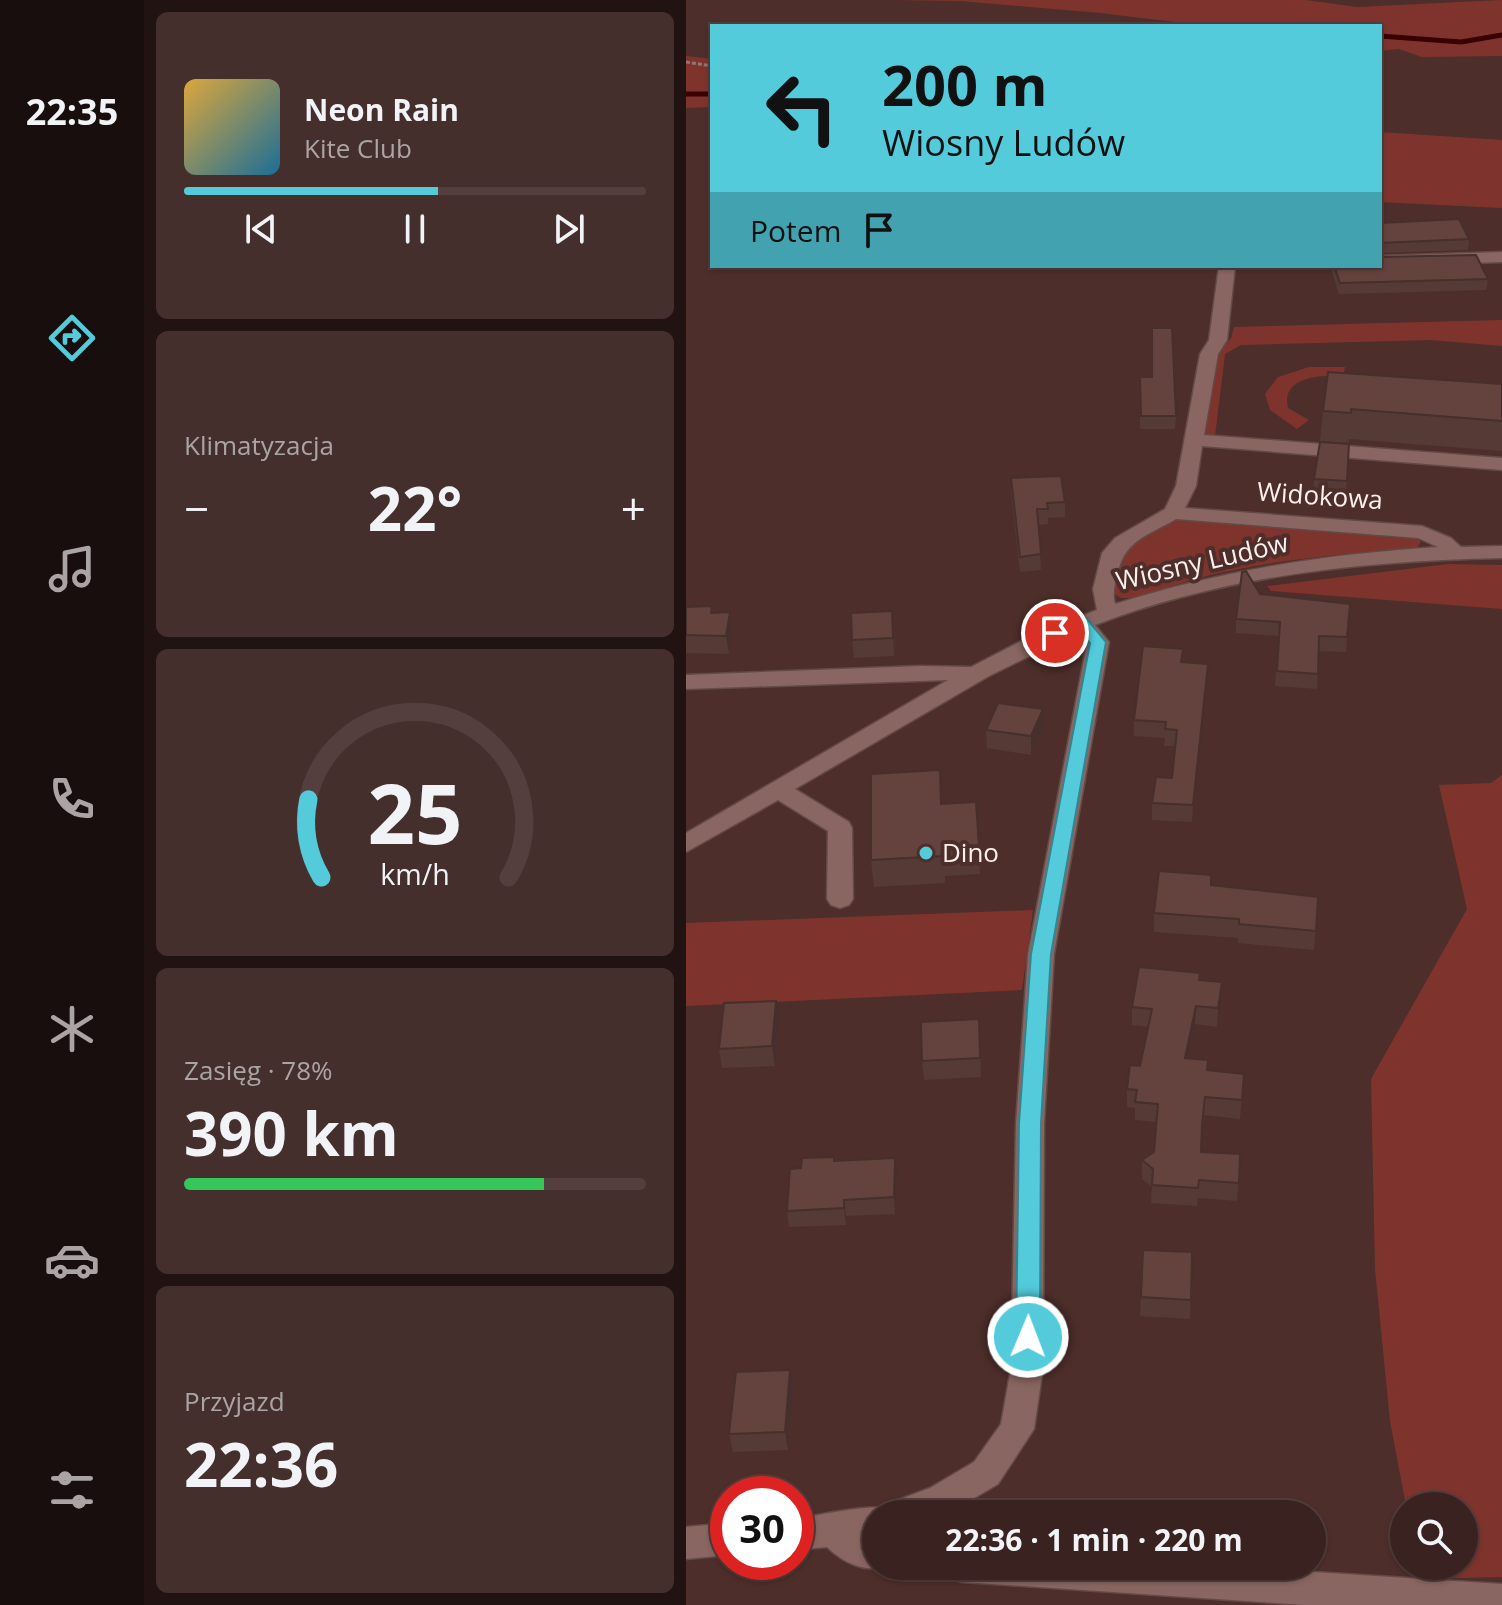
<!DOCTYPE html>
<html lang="pl">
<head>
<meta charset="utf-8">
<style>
  :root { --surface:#3a2220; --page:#452f2d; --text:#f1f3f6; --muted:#aba4a5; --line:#543f3e; --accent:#53cbdb }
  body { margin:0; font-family:"Open Sans",sans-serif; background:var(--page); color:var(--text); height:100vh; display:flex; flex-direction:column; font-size:30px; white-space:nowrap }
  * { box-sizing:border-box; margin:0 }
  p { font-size:26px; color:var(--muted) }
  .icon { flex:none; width:44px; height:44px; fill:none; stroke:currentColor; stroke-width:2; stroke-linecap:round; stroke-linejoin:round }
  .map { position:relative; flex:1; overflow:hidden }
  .side { display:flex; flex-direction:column; gap:12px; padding:12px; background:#201312; width:542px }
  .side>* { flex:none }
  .top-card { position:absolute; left:24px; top:24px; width:672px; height:244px; border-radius:0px; box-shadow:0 2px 6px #0004,0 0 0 2px var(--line); background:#53cbdb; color:#111; overflow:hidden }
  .tools { position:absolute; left:704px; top:1492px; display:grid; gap:16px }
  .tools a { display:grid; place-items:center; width:88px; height:88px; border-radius:50%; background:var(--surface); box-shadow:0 2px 6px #0004,0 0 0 2px var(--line); font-size:40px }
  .speed { position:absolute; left:24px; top:1476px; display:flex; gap:16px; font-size:40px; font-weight:700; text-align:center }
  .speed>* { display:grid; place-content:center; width:104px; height:104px; border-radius:50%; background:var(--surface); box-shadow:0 2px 6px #0004,0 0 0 2px var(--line); line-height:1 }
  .speed .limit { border:12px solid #d22; background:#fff; color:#111 }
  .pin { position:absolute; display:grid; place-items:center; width:68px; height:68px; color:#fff; margin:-34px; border:4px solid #fff; border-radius:50%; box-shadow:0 2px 8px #0007 }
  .me { position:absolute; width:88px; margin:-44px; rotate:1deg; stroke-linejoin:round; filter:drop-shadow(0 0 6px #0008) }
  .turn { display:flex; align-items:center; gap:28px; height:168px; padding:0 40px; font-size:36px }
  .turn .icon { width:104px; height:104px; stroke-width:2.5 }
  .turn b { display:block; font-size:56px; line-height:68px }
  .then { display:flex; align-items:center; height:76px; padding:0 40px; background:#0003; gap:16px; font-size:30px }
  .big { font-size:60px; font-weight:700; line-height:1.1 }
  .side .tile { flex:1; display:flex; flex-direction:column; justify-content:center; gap:12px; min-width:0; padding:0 28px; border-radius:12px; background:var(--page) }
  .side .dial { align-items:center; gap:0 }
  .dial svg { height:208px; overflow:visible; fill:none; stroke:var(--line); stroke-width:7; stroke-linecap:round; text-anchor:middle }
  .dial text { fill:var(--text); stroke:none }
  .song { display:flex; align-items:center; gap:24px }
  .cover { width:96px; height:96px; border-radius:12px; background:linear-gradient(135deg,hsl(40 70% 55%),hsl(200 70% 35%)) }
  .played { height:8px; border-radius:4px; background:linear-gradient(90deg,var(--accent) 55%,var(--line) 55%) }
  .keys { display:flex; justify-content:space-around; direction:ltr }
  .heat { display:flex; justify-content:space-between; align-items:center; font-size:44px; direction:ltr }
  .charge { height:12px; border-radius:6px; background:linear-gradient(90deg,#34c759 78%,var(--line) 0) }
  .trip { position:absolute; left:176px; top:1500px; width:464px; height:80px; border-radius:40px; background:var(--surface); box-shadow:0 2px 6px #0004,0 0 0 2px var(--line); font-weight:700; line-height:80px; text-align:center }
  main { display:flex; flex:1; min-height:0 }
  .tab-bar { display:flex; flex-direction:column; width:144px; justify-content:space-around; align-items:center; background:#170e0d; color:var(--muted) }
  .tab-bar .icon { width:56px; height:56px }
  .tab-bar .on { color:var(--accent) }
  .tab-bar b { font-size:36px; color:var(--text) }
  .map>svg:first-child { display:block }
  .green { fill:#7e342d }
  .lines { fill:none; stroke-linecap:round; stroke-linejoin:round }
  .stream { stroke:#3a0001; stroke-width:5 }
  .minor-casing { stroke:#634a47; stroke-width:3 }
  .path { stroke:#8f7673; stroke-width:3; stroke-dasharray:4 2; stroke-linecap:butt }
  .minor { fill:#896661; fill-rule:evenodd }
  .wall { fill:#563a36 }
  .shaded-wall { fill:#462f2c }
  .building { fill:#64433f; stroke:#462f2c; stroke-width:2 }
  .route { fill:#53cbdb; stroke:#36848e; stroke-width:2 }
  .poi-dot { fill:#53cbdb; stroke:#4d2e2a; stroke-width:3 }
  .labels { text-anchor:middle; stroke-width:8; stroke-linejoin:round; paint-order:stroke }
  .street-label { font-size:26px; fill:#fdf0ee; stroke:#4d2e2a }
  .poi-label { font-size:26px; fill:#fdf0ee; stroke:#4d2e2a; text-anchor:start }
</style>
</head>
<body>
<main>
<nav class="tab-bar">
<b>22:35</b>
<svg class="icon on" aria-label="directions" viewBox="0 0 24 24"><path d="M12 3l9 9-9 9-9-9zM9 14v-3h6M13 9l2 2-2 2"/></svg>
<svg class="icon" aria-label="music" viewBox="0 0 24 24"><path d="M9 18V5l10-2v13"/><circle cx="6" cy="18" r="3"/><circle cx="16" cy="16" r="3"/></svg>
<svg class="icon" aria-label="phone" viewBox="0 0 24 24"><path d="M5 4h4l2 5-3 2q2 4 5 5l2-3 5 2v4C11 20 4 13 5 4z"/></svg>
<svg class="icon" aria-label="climate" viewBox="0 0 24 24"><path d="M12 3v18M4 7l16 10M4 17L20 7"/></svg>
<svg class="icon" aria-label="car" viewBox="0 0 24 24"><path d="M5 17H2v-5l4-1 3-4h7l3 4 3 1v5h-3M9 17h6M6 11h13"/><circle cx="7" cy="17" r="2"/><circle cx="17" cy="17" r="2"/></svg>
<svg class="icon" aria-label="filters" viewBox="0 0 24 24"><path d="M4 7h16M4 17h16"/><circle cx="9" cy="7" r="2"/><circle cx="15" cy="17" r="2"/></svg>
</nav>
<section class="side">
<div class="tile">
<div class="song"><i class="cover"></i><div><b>Neon Rain</b><p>Kite Club</p></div></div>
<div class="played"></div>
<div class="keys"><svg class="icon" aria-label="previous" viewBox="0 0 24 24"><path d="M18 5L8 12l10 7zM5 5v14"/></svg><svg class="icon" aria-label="pause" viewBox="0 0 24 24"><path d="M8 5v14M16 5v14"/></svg><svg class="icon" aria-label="next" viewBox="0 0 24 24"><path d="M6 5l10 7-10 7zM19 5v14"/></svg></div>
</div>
<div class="tile"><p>Klimatyzacja</p>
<div class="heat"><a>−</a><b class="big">22°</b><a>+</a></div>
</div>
<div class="tile dial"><svg viewBox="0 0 100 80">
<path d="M14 69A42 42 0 1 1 86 69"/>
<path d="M14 69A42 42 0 0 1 9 39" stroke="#53cbdb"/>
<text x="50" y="56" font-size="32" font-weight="700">25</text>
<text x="50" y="72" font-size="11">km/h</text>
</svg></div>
<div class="tile"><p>Zasięg · 78%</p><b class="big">390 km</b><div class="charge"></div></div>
<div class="tile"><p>Przyjazd</p><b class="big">22:36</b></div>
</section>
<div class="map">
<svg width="816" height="1605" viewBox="0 0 816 1605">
  <rect width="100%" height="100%" fill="#4d2e2a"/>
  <g class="green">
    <polygon points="206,0 620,0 671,7 816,0 816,56 736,57 713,49 694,51 694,26 523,26 414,13 274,1"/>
    <polygon points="0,56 26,59 26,107 0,108"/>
    <polygon points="694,132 816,140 816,208 694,202"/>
    <polygon points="816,320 816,346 744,340 555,345 539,354 529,436 516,434 529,357 545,338 548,327"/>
    <path d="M623,367H659L657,377C636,374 594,377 602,408L623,420L611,429L584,410L579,394L592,377Z"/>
    <path d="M490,517L730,537L735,542L731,548C657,554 581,560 509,579C490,584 455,599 437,598C430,597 427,592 423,586L442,543Z"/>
    <polygon points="762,564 816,565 816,609 585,591 581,586"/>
    <polygon points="816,775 816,1577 734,1579 731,1566 778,1566 778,1506 720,1506 704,1421 689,1269 685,1079 781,909 753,785 805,783"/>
    <polygon points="347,910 336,990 0,1006 0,923"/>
  </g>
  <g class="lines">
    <g class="stream">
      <polyline points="694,36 775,42 816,35"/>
      <polyline points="0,94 26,94"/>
    </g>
    <g class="minor-casing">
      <g id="minor">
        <polygon points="816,252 816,262 694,266 694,256"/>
        <path d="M533,266H549L541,340L532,354L518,435L816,458V470L516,446L510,486L499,508L736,526L765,538L775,547L816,546V558C678,561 539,575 409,625L423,642L368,954L358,1123L357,1368L348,1429L312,1484L268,1510L257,1514H190V1566H201C180,1574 156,1562 141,1547L110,1550V1518C132,1516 186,1503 201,1509L204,1503L244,1488L288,1462L315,1424L325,1368L330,1123L342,954L401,643L392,632L303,676L109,789L163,822L166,828L167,899L163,905L154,908L145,905L141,899L142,831L92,800L0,852V833L262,680L0,689V675L234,666L285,667L349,634L411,610L407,589L416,553L429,538L479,509L490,486L514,354L523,340ZM490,519L732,538L752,547C642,554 535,570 429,604C426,593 429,583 432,572C439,540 463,535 490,519Z"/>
        <polygon points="42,1523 42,1555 0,1559 0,1527"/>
        <polygon points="258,1566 533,1566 816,1584 816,1605 619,1605 276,1582 264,1578"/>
      </g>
    </g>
    <polyline class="path" points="0,62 26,66"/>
    <use href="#minor" class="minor"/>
  </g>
  <g class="wall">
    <polygon points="694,223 783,239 782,250 694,253"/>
    <polygon points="644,266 694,266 802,279 800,290 653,294"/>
    <polygon points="454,377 490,416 489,429 454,429"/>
    <polygon points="816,384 816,451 663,439 662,443 634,441 637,411"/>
    <polygon points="325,478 379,502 379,517 362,518 362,524 352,525 355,570 334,572 325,493"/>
    <polygon points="628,479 661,481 659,498 627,496"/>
    <polygon points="574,594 664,604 660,652 633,651 631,689 589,686 593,636 550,633 550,619"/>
    <polygon points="26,606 27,613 44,612 46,630 43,654 0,653 0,607"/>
    <polygon points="206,611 208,656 168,658 166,640"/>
    <polygon points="497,663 522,664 506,822 466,820 466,803 486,778 489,746 478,746 479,738 448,736 448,720"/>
    <polygon points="357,709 357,727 345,755 301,748 300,730"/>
    <polygon points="290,802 294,874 259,876 259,883 188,887 185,860 256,804"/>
    <polygon points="525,885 632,897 628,950 552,943 552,938 468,932 468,913"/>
    <polygon points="513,980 536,982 531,1027 509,1024 502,1058 522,1070 558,1074 554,1119 518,1115 516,1135 515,1152 554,1154 551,1201 512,1198 511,1206 465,1203 466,1187 456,1179 456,1160 468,1152 471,1122 449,1120 449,1108 441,1107 441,1089 454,1066 462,1027 446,1025 446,1007"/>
    <polygon points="90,1001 93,1020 89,1066 36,1068 33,1049"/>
    <polygon points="293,1019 295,1077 238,1080 236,1061"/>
    <polygon points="148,1160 211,1174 209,1214 160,1216 160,1225 103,1227 101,1211 115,1168"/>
    <polygon points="457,1250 506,1252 504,1319 454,1316"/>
    <polygon points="104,1370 107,1389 102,1450 47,1452 43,1434"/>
  </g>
  <g class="shaded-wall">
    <polygon points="44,612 46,630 43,654 40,636"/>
    <polygon points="522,664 521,680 506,822 507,805"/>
    <polygon points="357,709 357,727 345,755 345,736"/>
    <polygon points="536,982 535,1001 531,1027 532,1008"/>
    <polygon points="90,1001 93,1020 89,1066 86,1046"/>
    <polygon points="510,1006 509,1024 498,1076 499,1058"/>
    <polygon points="209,1158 211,1174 209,1214 208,1197"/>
    <polygon points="158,1200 160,1216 160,1225 158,1208"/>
    <polygon points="104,1370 107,1389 102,1450 99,1432"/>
  </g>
  <g class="building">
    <polygon points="773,219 783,239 694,243 694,223"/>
    <polygon points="790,255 802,279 654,283 648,266 694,266 694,257"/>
    <polygon points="466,328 486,328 490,416 455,416 454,377 466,377"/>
    <polygon points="642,372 816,384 816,421 665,409 665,413 637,411"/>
    <polygon points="634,442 663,444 661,481 628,479"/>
    <polygon points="375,476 379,502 361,503 362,509 351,509 355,554 334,557 325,478"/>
    <polygon points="560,571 574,594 664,604 661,637 633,636 632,674 591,671 594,622 550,619 556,572"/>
    <polygon points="26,606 25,613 44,612 40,636 0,635 0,607"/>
    <polygon points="206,611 207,638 166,640 165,613"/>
    <polygon points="457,646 497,649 495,662 522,664 507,805 466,803 470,777 486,778 491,730 479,729 480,722 448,720"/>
    <polygon points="312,703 357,709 345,736 300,730"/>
    <polygon points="254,770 255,804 290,802 293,847 257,849 257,856 185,860 185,774"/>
    <polygon points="473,871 525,875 525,885 632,897 630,931 553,924 553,919 468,913"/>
    <polygon points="453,967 514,973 513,980 536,982 532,1008 510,1006 499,1058 522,1060 521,1070 558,1074 556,1100 519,1097 516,1124 515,1152 554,1154 553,1183 513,1180 512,1188 466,1185 467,1169 456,1160 468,1152 472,1104 449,1102 451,1090 441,1089 444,1065 454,1066 466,1009 446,1007"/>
    <polygon points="90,1001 86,1046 33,1049 38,1003"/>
    <polygon points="293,1019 294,1058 236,1061 235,1022"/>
    <polygon points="148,1157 148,1161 209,1158 208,1197 158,1200 158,1208 101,1211 104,1169 115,1168 116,1158"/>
    <polygon points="457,1250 506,1252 505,1300 455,1297"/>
    <polygon points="104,1370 99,1432 43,1434 50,1372"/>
  </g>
  <polygon class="route" points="395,618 401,619 420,642 365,954 355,1123 354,1337 350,1344 342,1347 333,1344 330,1337 333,1123 345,954 404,643 392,629 369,638 361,633"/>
  <circle class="poi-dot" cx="240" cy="853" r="8"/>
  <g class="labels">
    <g class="street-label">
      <text transform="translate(634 496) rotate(4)" y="9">Widokowa</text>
      <text transform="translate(516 562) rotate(-13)" y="9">Wiosny Ludów</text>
    </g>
    <g class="poi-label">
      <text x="256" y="862">Dino</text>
    </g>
  </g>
</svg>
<div class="tools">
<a><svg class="icon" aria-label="search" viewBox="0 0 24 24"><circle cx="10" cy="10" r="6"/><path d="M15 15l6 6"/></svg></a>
</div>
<div class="speed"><div class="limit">30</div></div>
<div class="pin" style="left:369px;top:633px;background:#d93025"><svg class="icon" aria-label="arrive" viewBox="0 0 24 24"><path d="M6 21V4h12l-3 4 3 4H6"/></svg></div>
<svg class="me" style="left:342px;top:1337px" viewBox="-20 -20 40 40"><circle r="17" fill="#53cbdb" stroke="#fff" stroke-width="3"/><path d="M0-11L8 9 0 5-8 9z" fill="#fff"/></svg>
<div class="trip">22:36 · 1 min · 220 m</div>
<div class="top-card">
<div class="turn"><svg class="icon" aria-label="left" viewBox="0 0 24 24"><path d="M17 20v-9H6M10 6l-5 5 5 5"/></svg><div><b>200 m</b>Wiosny Ludów</div></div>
<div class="then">Potem<svg class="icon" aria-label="arrive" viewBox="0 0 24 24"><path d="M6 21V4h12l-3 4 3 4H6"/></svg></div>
</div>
</div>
</main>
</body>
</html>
